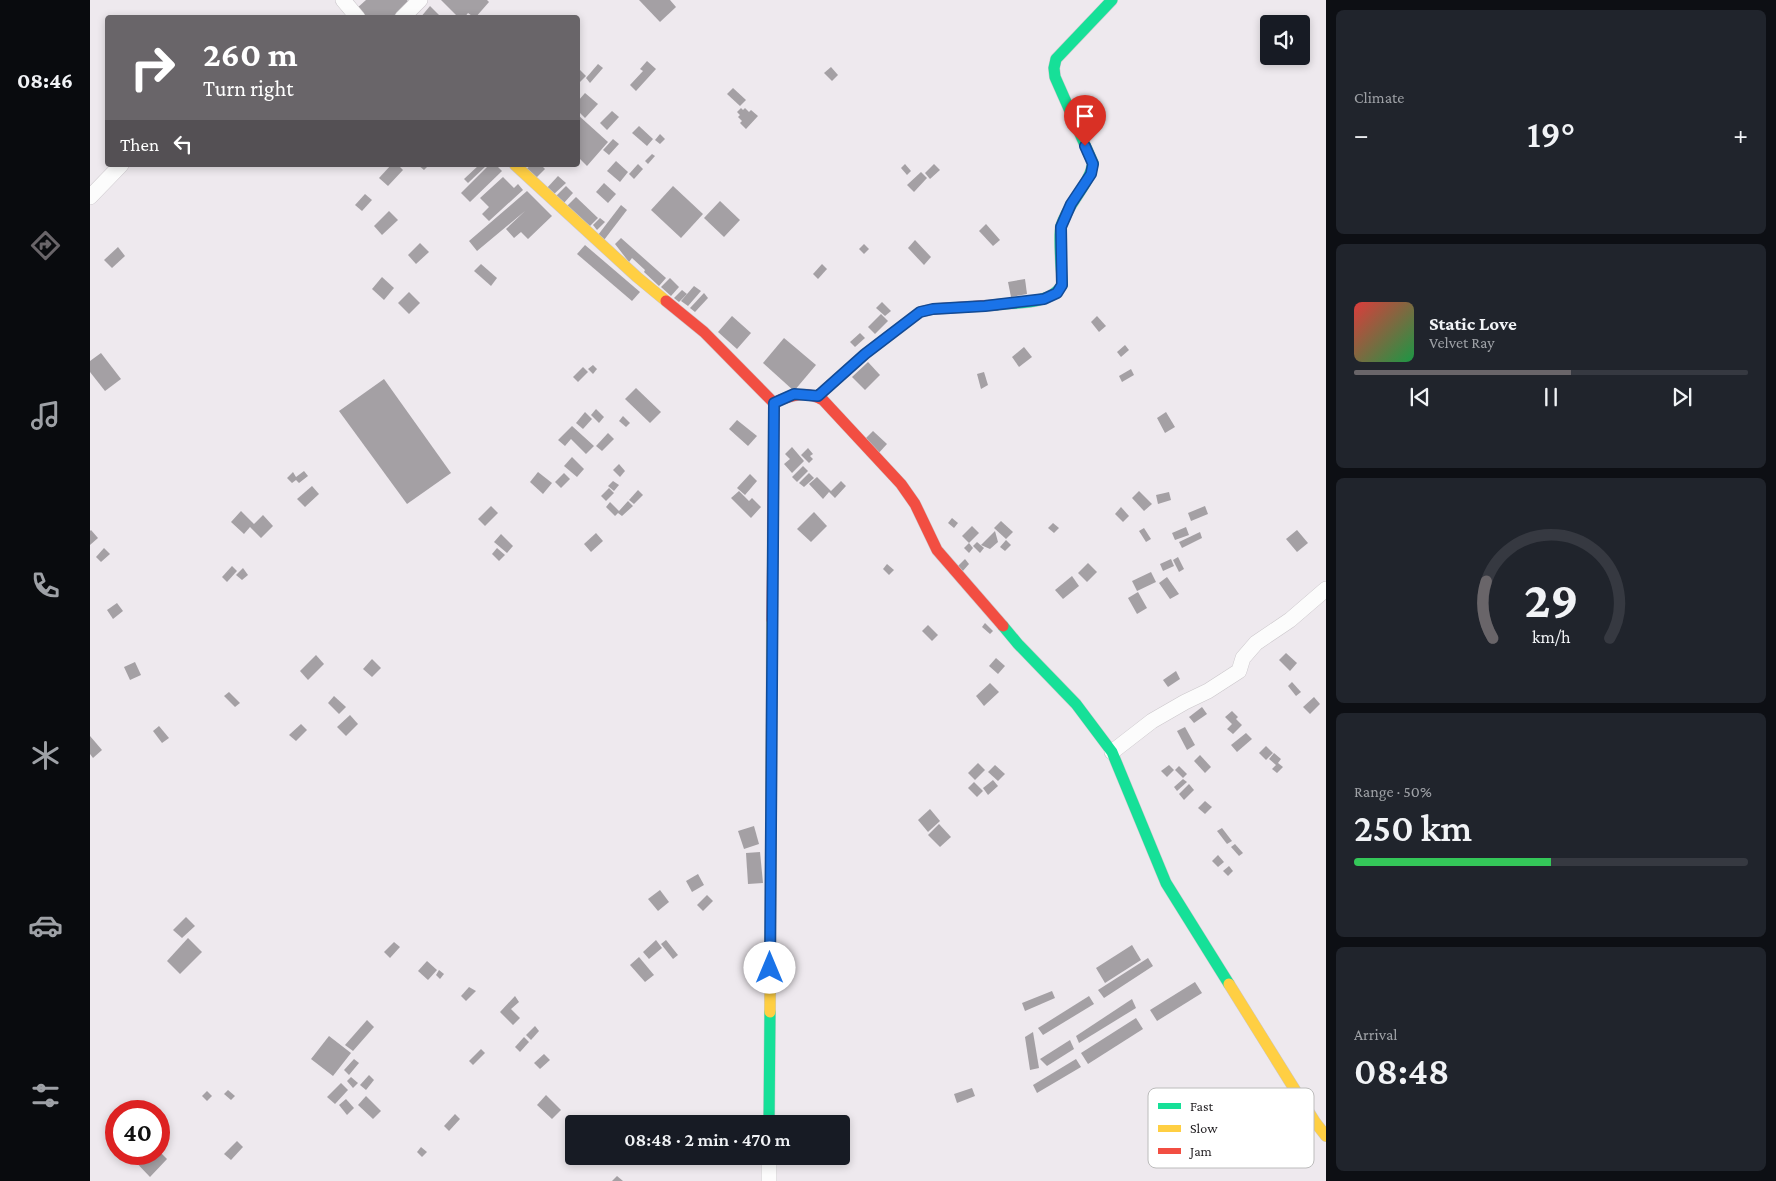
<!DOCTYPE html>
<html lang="en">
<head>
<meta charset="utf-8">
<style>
  :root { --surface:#171b24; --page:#20242c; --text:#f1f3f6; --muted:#9ea1a6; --line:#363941; --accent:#696569 }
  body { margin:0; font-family:"Crimson Pro",serif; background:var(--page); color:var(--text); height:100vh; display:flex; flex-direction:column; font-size:19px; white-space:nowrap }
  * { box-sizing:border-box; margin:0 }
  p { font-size:16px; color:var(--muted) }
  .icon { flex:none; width:28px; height:28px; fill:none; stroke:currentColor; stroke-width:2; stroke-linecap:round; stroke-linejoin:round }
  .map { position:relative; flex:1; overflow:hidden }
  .details { display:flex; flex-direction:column; gap:10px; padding:10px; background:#0d0f14; width:450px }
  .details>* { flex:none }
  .banner { position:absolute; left:15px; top:15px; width:475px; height:152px; border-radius:5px; box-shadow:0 2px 8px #0003; background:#696569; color:#fff; overflow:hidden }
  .tools { position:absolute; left:1170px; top:15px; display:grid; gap:10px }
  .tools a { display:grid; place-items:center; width:50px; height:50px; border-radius:5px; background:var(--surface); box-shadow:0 2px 8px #0003; font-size:25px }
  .speed { position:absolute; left:15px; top:1100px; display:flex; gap:10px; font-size:25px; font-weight:700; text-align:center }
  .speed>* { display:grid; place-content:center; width:65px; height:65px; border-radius:50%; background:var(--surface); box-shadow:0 2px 8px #0003; line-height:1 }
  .speed .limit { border:8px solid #d22; background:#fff; color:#111 }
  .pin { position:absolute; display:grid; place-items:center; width:42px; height:42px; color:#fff; margin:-51px -21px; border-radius:50% 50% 50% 0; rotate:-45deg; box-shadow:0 0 5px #0007 }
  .pin .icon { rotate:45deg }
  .me { position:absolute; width:55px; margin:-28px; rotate:0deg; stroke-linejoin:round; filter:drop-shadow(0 0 4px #0008) }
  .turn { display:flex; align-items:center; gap:18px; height:105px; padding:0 15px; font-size:22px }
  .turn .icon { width:65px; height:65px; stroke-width:2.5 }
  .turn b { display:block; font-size:35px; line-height:42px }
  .then { display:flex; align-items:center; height:48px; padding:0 15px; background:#0003; gap:10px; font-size:19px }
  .big { font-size:38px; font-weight:600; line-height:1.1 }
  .details .widget { flex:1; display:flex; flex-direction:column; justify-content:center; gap:8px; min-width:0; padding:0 18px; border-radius:8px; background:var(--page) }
  .details .dial { align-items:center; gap:0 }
  .dial svg { height:130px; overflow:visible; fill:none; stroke:var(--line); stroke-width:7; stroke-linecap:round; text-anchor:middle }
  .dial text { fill:var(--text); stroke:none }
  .song { display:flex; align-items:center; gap:15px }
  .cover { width:60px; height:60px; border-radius:8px; background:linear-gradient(135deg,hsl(0 70% 55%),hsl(140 70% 35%)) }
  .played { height:5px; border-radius:2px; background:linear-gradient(90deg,var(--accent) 55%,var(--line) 55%) }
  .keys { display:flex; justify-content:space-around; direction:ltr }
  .heat { display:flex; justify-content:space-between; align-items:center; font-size:28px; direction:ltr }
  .charge { height:8px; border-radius:4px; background:linear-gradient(90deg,#34c759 50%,var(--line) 0) }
  .trip { position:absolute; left:475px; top:1115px; width:285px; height:50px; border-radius:5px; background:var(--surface); box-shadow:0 2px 8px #0003; font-weight:600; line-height:50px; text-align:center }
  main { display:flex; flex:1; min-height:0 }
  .tabs { display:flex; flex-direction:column; width:90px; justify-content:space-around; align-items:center; background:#090b0e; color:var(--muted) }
  .tabs .icon { width:35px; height:35px }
  .tabs .on { color:var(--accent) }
  .tabs b { font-size:22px; color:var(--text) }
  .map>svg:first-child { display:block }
  .building { fill:#a4a0a4 }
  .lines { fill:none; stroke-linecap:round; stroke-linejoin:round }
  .street-casing { stroke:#cbc7cb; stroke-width:16 }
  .fast-casing { stroke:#cbc7cb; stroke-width:12 }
  .slow-casing { stroke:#cbc7cb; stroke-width:12 }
  .jam-casing { stroke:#cbc7cb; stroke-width:12 }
  .street { stroke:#fcfcfc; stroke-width:15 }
  .fast { stroke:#16e098; stroke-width:11 }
  .slow { stroke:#ffcf43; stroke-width:11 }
  .jam { stroke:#f24e42; stroke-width:11 }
  .route-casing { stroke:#114b97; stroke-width:12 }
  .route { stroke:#1a73e8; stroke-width:9 }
  .key { fill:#fff; stroke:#bcbcbc; stroke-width:1 }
  .key-label { font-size:14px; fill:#211e21 }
</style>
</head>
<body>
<main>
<nav class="tabs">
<b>08:46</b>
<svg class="icon on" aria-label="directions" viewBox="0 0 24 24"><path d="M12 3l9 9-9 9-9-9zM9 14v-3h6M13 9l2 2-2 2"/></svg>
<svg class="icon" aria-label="music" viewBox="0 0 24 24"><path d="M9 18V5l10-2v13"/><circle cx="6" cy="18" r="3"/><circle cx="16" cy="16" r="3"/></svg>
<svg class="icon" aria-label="phone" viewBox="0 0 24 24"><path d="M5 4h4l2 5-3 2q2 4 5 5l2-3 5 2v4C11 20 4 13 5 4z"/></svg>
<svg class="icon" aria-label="climate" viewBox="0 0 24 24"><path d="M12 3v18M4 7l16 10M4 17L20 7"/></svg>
<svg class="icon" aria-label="car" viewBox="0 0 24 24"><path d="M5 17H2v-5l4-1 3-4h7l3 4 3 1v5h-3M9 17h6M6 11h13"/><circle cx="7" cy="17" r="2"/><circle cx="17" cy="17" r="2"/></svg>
<svg class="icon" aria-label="filters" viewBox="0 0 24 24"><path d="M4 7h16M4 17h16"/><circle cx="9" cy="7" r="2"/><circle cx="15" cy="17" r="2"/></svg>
</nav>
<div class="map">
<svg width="1236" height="1181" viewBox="0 0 1236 1181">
  <rect width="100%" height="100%" fill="#eee9ee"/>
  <g class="building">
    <polygon points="276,0 317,0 320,4 305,18 274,18 266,9"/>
    <polygon points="351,0 397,0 399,2 385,18 378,13 374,18 369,18"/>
    <polygon points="549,0 580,0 586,7 570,22"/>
    <polygon points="340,6 352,18 330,18"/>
    <polygon points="557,61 566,69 546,91 540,85 553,71 550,69"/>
    <polygon points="508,64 513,68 500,83 496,78"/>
    <polygon points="741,67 748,75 742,81 734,73"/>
    <polygon points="488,68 496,76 489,83 488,82"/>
    <polygon points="643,88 656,100 650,106 637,94"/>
    <polygon points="495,93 508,104 495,118 488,111 488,101"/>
    <polygon points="651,108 653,110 655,108 659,112 661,110 668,116 656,129 650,123 652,121 648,117 650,115 647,112"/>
    <polygon points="522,111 529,117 517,130 510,123"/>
    <polygon points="488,115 518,142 497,166 488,157"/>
    <polygon points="549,126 563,139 557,146 542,133"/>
    <polygon points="570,134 575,139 570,144 565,140"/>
    <polygon points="523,139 529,144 519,155 513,150"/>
    <polygon points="562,154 565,156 558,164 555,161"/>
    <polygon points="526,161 538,172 530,182 517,171"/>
    <polygon points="548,164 553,169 544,179 539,174"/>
    <polygon points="815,164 821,171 817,175 811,168"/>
    <polygon points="844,164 850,170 840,179 835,173"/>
    <polygon points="301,165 308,165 313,170 298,186 289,178"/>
    <polygon points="328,165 339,165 334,170"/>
    <polygon points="389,165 397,165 378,183 374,179"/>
    <polygon points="399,165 406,165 412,171 380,202 371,193"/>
    <polygon points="441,165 451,165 455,169 444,180 435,170"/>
    <polygon points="831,172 837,178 824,192 817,185"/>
    <polygon points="468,176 476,183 463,195 456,189"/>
    <polygon points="413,177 424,188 428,184 433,190 399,221 392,214 399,207 390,198"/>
    <polygon points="514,183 526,194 518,203 506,192"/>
    <polygon points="476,186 483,193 473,204 465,197"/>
    <polygon points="583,186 613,214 591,238 561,210"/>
    <polygon points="437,191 462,216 438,239 431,232 424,238 416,229 435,211 387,251 379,241"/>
    <polygon points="275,194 282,200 272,211 265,205"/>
    <polygon points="486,197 508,218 499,227 476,207"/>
    <polygon points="630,201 650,220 634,237 614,218"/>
    <polygon points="531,205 537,210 514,240 508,235"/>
    <polygon points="299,211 308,220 292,235 284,226"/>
    <polygon points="510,218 515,222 507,230 503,225"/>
    <polygon points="896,224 910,240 903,246 889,231"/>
    <polygon points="531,238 576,278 569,286 554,272 555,270 542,258 539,262 525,244"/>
    <polygon points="825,240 841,257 834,265 818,248"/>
    <polygon points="330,243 339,252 326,264 318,255"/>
    <polygon points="774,244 779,249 774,254 769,249"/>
    <polygon points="495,245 550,292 542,301 487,254"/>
    <polygon points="28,247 35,256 22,268 14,260"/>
    <polygon points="391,264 407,278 401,286 384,271"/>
    <polygon points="732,264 737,269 728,279 723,274"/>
    <polygon points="292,277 304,288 294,300 282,289"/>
    <polygon points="580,278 589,287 581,296 571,287"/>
    <polygon points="935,279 937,294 921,297 918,282"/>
    <polygon points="604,286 611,291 598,306 591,301"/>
    <polygon points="592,290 597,294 589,302 584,298"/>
    <polygon points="319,292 330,303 319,314 308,303"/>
    <polygon points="614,293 618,298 605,312 600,308"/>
    <polygon points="792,302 801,311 795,316 786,308"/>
    <polygon points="791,314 798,321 785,334 778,327"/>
    <polygon points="642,316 661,333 647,349 628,332"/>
    <polygon points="1007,316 1016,326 1009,332 1001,322"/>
    <polygon points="770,333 775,338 765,347 760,342"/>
    <polygon points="694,338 726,365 704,391 673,363"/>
    <polygon points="1035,345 1039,350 1031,357 1027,352"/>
    <polygon points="934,347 942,357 929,367 922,357"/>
    <polygon points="11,353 31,379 15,391 0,372 0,361"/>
    <polygon points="778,362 790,375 775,390 762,377"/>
    <polygon points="503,365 507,369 503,374 498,369"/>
    <polygon points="493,367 498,372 488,382 483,377"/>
    <polygon points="1041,369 1044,375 1032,382 1029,376"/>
    <polygon points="894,372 898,385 891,389 887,374"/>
    <polygon points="294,379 361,473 317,504 249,411"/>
    <polygon points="546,388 571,412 560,423 535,399"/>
    <polygon points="506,409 514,417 509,423 501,415"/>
    <polygon points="495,412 502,419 493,429 486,423"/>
    <polygon points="1076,412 1085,427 1075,433 1067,418"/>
    <polygon points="533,416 540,423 536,427 529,421"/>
    <polygon points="647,420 667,436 658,446 639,429"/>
    <polygon points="482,426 504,446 496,454 481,439 475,446 468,440"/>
    <polygon points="783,431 797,444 786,456 772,442"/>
    <polygon points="518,433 524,439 512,451 506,446"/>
    <polygon points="702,447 714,461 702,473 694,464 700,459 695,454"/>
    <polygon points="718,448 723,454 720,456 723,459 719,463 711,455"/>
    <polygon points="482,457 494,469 487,477 474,466"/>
    <polygon points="529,464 535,471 530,477 523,470"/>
    <polygon points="713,466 718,471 707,482 702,477"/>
    <polygon points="214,471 218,476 209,483 206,480 202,483 197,478 203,472 206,477"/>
    <polygon points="448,472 462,483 453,494 440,482"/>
    <polygon points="474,473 480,479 471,488 465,482"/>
    <polygon points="719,473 724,478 714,487 709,483"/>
    <polygon points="660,474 667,481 655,495 647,488"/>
    <polygon points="727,477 741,491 751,481 756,486 745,498 739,492 733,499 719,484"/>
    <polygon points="523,481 529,485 524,491 518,486"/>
    <polygon points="222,486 229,494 215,507 207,499"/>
    <polygon points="519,488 524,493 516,501 511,496"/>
    <polygon points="548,490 553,495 544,504 539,500"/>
    <polygon points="649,491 659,501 662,498 671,507 661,518 641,498"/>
    <polygon points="1049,491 1062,504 1054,511 1042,498"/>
    <polygon points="1079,492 1081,500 1068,504 1066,495"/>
    <polygon points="538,501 543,506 532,516 528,513 525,516 516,507 520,502 529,511"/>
    <polygon points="401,506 408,513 395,526 388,519"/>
    <polygon points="1115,506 1118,514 1101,521 1098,513"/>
    <polygon points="1031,507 1039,516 1033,522 1025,514"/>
    <polygon points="151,511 164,524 173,515 183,526 171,538 160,527 154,534 141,522"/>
    <polygon points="724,512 737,526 721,542 707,529"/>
    <polygon points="862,518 868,523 864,528 858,523"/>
    <polygon points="911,521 923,532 916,539 904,528"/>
    <polygon points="963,523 969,528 964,533 958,528"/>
    <polygon points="882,526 889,533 879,543 872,536"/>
    <polygon points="1096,527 1099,535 1085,540 1082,533"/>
    <polygon points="1054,528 1061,539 1056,542 1049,531"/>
    <polygon points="1,530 8,538 0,545 0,531"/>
    <polygon points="1207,530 1218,543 1207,552 1196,539"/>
    <polygon points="905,531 908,542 900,549 891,545"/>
    <polygon points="1110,532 1112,538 1092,548 1089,542"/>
    <polygon points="506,533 513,541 501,552 494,544"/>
    <polygon points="411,534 423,546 417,553 404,542"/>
    <polygon points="916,540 921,545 915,551 910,547"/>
    <polygon points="887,542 894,548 890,553 883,546"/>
    <polygon points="879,543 883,548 879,553 874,548"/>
    <polygon points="14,548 20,554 11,562 6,557"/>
    <polygon points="407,548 415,555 409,561 402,554"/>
    <polygon points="1088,557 1094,569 1089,572 1083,560"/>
    <polygon points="875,559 879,564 872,572 867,567"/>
    <polygon points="1081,559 1084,566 1073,571 1070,564"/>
    <polygon points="998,563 1007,572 997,582 988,573"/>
    <polygon points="797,564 804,570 799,575 793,569"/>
    <polygon points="142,566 147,571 137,582 132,577"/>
    <polygon points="153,568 158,575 152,580 146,575"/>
    <polygon points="1061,572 1066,582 1047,591 1042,581"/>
    <polygon points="982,576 989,586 973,599 965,590"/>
    <polygon points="1077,577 1089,594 1080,599 1069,583"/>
    <polygon points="1048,592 1057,608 1047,614 1038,598"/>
    <polygon points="27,603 33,611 23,619 17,610"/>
    <polygon points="895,623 903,631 900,634 892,627"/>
    <polygon points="838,625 848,635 842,641 832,631"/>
    <polygon points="1196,653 1207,663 1200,671 1189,660"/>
    <polygon points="226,655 234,664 218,680 210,671"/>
    <polygon points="906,658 915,666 908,674 899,666"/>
    <polygon points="282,659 291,668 282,677 273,669"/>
    <polygon points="45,662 51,675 40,680 34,667"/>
    <polygon points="1086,671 1090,679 1078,687 1073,680"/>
    <polygon points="1202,682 1211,692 1206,696 1198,686"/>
    <polygon points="900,683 909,692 894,706 886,696"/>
    <polygon points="139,692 150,703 145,707 134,696"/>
    <polygon points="244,696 256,707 249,714 238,703"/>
    <polygon points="1224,697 1230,704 1220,714 1213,707"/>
    <polygon points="1112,707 1117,714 1104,723 1099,717"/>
    <polygon points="1142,711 1148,717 1146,719 1152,725 1143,734 1137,729 1142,724 1135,717"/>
    <polygon points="260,715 268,724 256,736 247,727"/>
    <polygon points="211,724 217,730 206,741 199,735"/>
    <polygon points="69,726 79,738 72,743 63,731"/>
    <polygon points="1095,727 1105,745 1097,750 1087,731"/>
    <polygon points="1156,733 1162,739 1147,752 1141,745"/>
    <polygon points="0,736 12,750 3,758 0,754"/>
    <polygon points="1176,746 1183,753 1176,760 1169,753"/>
    <polygon points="1184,753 1191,759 1188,763 1193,767 1187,773 1182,769 1186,765 1179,759"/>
    <polygon points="1110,755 1121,767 1115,773 1104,761"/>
    <polygon points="888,763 895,770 885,780 878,773"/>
    <polygon points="905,765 915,774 908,781 898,772"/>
    <polygon points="1079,765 1084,770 1077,777 1071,771"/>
    <polygon points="1089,766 1097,774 1093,778 1085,770"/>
    <polygon points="1093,779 1097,782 1087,791 1084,787"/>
    <polygon points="903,780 908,786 898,795 893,788"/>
    <polygon points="884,782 893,791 887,797 878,788"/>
    <polygon points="1099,784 1104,790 1094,800 1089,794"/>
    <polygon points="1115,801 1122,807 1115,814 1108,808"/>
    <polygon points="840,809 850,821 838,832 828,820"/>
    <polygon points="849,824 861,837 850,847 838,835"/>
    <polygon points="664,826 669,844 654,849 648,831"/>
    <polygon points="1132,828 1142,841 1137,844 1127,831"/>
    <polygon points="1145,844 1153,853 1149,856 1141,847"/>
    <polygon points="670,852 673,883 658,884 656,853"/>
    <polygon points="1128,855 1134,862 1128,867 1122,861"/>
    <polygon points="1139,866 1143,871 1138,876 1133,871"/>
    <polygon points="608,874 614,885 602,892 596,881"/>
    <polygon points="570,890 579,902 568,911 558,899"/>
    <polygon points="617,895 623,901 613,911 607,905"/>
    <polygon points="96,917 105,926 92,938 83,930"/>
    <polygon points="98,938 112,952 90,974 77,961"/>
    <polygon points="566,940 572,948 559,959 553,952"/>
    <polygon points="576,940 588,955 583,959 571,944"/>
    <polygon points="304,942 310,947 300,958 294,952"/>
    <polygon points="1042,945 1051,960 1015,983 1006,968"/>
    <polygon points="549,957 564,975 555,982 540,965"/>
    <polygon points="1058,958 1063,966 1014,998 1008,990"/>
    <polygon points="337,961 347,970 338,980 328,971"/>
    <polygon points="349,970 354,974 350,979 346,975"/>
    <polygon points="1105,982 1112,993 1067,1021 1060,1010"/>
    <polygon points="379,987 386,991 376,1001 371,996"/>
    <polygon points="962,991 965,998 935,1011 932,1003"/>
    <polygon points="425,996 429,1002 421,1009 430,1018 423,1025 410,1012"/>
    <polygon points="999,996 1004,1004 953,1035 948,1028"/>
    <polygon points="1042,999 1046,1008 989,1043 986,1036"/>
    <polygon points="1046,1018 1053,1029 998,1064 991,1053"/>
    <polygon points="277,1020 284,1027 263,1051 255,1045"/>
    <polygon points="445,1026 449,1031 441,1040 436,1035"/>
    <polygon points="943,1032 949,1068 940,1070 935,1037"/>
    <polygon points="239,1036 261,1053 243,1076 221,1059"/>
    <polygon points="434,1037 439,1042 430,1052 425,1047"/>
    <polygon points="980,1040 984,1049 957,1066 950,1059"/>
    <polygon points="391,1049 395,1053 383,1065 379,1061"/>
    <polygon points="454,1054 460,1060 450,1069 444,1063"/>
    <polygon points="264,1059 269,1063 259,1075 254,1070"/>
    <polygon points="986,1059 991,1067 947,1093 943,1085"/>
    <polygon points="279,1075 284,1080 276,1090 270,1085"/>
    <polygon points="261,1077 268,1083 263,1088 257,1081"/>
    <polygon points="251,1083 258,1090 245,1104 237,1097"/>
    <polygon points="882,1088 885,1096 867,1103 864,1094"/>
    <polygon points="138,1090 145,1096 141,1100 134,1094"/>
    <polygon points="117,1091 122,1096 117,1101 112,1096"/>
    <polygon points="456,1095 471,1110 462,1119 447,1105"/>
    <polygon points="276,1096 291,1111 283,1119 268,1105"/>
    <polygon points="256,1099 264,1108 257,1115 249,1105"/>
    <polygon points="365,1114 370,1119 359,1131 354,1126"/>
    <polygon points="26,1129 26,1145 18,1137"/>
    <polygon points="147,1141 153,1147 141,1160 134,1154"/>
    <polygon points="331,1147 337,1152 332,1157 327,1152"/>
    <polygon points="69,1151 77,1159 60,1177 38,1154 69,1154"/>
    <polygon points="595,1156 606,1156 601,1162"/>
    <polygon points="527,1176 533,1181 522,1181"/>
  </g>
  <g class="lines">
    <g class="street-casing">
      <g id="street">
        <polyline points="253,0 268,18"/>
        <polyline points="312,18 330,0"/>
        <polyline points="0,197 31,165"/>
        <polyline points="1022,752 1062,721 1095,702 1118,691 1149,671 1153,658 1166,643 1200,620 1236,589"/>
        <polyline points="679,1181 679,1156"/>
      </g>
    </g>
    <g class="fast-casing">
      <g id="fast">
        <path d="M906,305C927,302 960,305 972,285C972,271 968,237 971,226C978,203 999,186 1003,163L965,77L964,68L966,59L1022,0"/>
        <polyline points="913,626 928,644 986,704 1022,752 1076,883 1139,984"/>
        <polyline points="679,1124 680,1012"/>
      </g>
    </g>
    <g class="slow-casing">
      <g id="slow">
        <polyline points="425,165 547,277 576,301"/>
        <polyline points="1139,984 1225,1122 1236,1136"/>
        <polyline points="680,1012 682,620"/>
      </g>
    </g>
    <g class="jam-casing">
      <g id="jam">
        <polyline points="576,301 614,332 684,403 682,620"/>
        <polyline points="728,396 775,354 830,312 843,309 906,305"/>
        <path d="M684,403C700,395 717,390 733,400L811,484L825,504L847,550L913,626"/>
      </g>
    </g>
    <use href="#street" class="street"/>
    <use href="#fast" class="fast"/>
    <use href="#slow" class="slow"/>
    <use href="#jam" class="jam"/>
  </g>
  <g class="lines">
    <g class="route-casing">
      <polyline id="route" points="680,968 684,403 704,394 728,396 775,354 830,312 843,309 895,306 954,299 967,293 972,285 971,227 981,204 1001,174 1003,164 995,146"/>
    </g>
    <use href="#route" class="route"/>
  </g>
  <rect x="1058" y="1088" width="166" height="80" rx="8" class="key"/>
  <rect x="1068" y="1103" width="23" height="6" fill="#16e098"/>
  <rect x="1068" y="1125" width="23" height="7" fill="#ffcf43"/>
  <rect x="1068" y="1148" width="23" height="6" fill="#f24e42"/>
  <g class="key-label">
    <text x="1100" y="1111">Fast</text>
    <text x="1100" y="1133">Slow</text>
    <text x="1100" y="1156">Jam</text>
  </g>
</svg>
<div class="tools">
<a><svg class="icon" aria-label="sound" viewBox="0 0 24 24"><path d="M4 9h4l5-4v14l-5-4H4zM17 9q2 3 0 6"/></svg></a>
</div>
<div class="speed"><div class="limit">40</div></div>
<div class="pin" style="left:995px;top:146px;background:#d93025"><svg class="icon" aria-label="arrive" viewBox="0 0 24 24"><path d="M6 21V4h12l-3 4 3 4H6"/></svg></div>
<svg class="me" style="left:680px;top:968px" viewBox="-20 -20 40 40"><circle r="19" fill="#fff"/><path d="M0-13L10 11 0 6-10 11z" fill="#1a73e8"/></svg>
<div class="trip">08:48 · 2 min · 470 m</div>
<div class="banner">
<div class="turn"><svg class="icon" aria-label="right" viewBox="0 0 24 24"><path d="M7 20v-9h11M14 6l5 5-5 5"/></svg><div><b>260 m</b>Turn right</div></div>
<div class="then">Then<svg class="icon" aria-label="left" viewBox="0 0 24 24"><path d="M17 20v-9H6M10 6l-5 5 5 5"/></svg></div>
</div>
</div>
<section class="details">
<div class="widget"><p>Climate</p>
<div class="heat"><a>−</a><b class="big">19°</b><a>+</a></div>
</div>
<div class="widget">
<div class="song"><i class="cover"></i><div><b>Static Love</b><p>Velvet Ray</p></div></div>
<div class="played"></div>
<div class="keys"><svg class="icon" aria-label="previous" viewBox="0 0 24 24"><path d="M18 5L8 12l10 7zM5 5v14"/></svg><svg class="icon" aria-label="pause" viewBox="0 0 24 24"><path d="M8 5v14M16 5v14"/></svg><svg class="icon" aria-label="next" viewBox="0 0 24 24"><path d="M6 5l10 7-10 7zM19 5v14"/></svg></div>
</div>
<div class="widget dial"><svg viewBox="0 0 100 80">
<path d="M14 69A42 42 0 1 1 86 69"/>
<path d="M14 69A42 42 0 0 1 10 34" stroke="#696569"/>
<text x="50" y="56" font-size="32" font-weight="700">29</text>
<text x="50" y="72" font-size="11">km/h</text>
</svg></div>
<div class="widget"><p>Range · 50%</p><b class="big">250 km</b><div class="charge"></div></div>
<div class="widget"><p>Arrival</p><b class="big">08:48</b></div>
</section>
</main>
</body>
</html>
